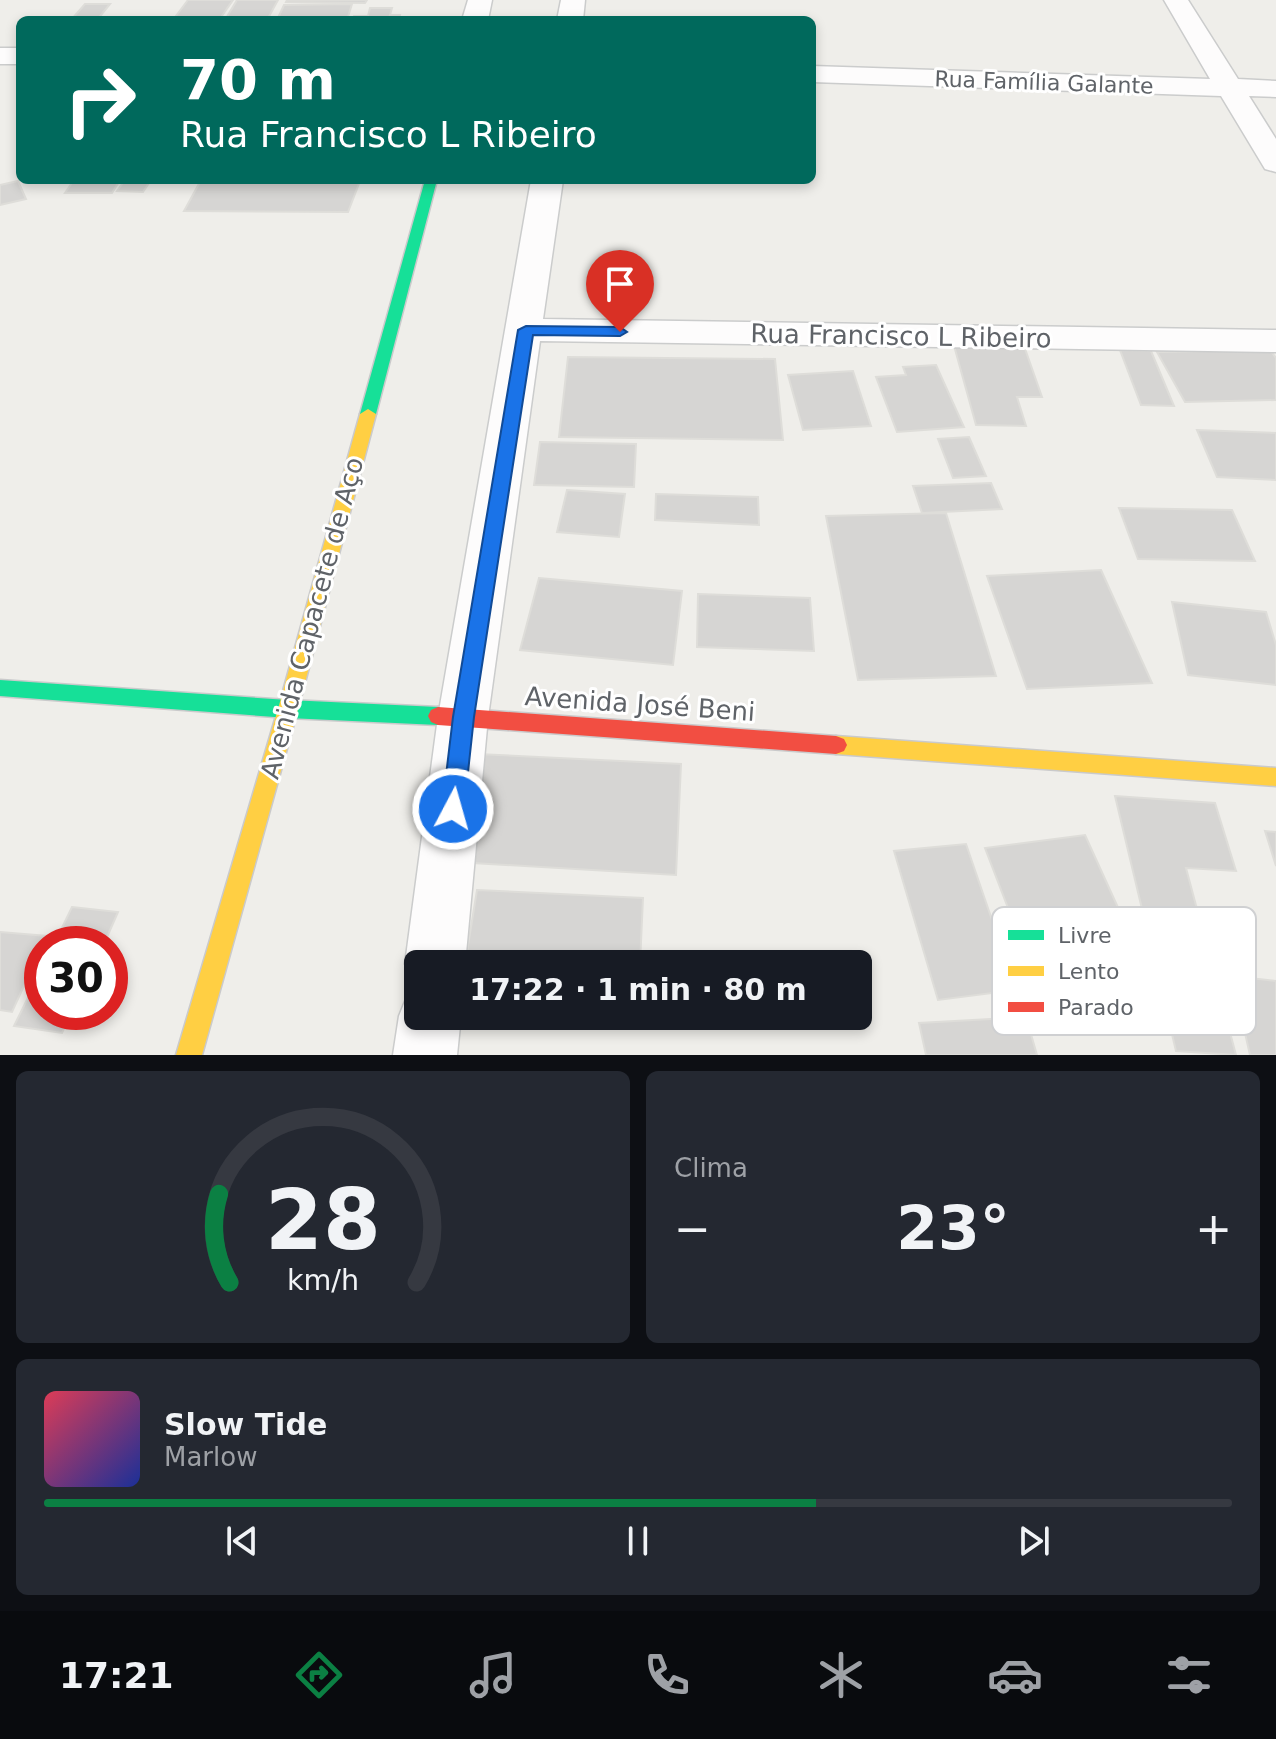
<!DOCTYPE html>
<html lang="pt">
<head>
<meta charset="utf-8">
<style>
  :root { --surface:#171b24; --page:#242831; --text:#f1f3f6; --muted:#9ea1a6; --line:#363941; --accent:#0b8043 }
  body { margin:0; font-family:"DejaVu Sans",sans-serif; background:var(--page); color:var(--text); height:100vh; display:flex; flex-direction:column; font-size:30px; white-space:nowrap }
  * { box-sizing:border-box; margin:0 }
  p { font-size:26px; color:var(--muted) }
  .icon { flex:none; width:44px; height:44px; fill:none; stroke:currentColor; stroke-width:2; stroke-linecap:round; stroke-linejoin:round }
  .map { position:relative; height:1055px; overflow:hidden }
  .drawer { display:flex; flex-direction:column; gap:16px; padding:16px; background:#0d0f14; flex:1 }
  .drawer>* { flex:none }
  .top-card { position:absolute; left:16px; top:16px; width:800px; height:168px; border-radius:12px; box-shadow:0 4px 12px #0003; background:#00695c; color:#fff; overflow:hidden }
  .speed { position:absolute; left:24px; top:926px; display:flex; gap:16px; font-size:40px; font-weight:700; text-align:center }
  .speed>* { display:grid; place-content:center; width:104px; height:104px; border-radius:50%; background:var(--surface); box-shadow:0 4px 12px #0003; line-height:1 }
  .speed .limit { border:12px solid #d22; background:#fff; color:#111 }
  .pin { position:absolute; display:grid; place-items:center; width:68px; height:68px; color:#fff; margin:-82px -34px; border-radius:50% 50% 50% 0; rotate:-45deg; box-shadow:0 0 8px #0007 }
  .pin .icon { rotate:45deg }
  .me { position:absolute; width:88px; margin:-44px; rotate:6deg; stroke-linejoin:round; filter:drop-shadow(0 0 6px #0008) }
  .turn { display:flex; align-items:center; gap:28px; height:168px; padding:0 32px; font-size:36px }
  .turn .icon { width:104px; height:104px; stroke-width:2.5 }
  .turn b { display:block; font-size:56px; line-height:68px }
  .big { font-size:60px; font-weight:700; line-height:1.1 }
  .drawer .card { flex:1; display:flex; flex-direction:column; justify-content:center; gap:12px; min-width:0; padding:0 28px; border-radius:12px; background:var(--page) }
  .drawer .dial { align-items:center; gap:0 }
  .dial svg { height:208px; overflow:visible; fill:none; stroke:var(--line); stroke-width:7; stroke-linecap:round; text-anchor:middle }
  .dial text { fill:var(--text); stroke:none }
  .song { display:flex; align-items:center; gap:24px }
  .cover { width:96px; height:96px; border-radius:12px; background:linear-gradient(135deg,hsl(350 70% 55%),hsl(230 70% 35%)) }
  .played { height:8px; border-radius:4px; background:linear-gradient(90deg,var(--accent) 65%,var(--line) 65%) }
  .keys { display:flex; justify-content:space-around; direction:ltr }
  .heat { display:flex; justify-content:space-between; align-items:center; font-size:44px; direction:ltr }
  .drawer .tiles { flex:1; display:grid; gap:16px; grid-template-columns:1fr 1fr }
  .card:last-child { grid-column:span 2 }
  .trip { position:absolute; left:404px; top:950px; width:468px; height:80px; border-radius:12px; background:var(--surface); box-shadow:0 4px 12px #0003; font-weight:700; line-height:80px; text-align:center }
  .tab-bar { display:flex; height:128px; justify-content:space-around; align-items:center; background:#090b0e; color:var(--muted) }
  .tab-bar .icon { width:56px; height:56px }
  .tab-bar .current { color:var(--accent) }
  .tab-bar b { font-size:36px; color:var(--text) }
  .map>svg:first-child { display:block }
  .building { fill:#d6d5d3; stroke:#deddd9; stroke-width:2 }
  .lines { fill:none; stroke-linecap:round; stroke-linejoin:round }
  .street-casing { stroke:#cbcccc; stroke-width:3 }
  .fast-casing { stroke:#cacacb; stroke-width:3 }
  .slow-casing { stroke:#cacacb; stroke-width:3 }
  .jam-casing { stroke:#cacacb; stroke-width:3 }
  .street { fill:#fdfcfc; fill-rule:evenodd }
  .fast { fill:#16e098; fill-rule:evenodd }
  .slow { fill:#ffcf43; fill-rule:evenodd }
  .jam { fill:#f24e42; fill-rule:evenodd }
  .route { fill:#1a73e8; stroke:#114b97; stroke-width:2 }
  .labels { text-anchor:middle; stroke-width:6; stroke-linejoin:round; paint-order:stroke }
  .far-street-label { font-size:22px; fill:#5f6368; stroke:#fff }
  .street-label { font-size:26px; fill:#5f6368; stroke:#fff }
  .key { fill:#fff; stroke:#cfd0d2; stroke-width:2 }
  .key-label { font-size:22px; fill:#5f6368 }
</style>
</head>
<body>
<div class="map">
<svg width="1276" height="1055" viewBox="0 0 1276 1055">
  <rect width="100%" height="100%" fill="#efeeea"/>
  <g class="building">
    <polygon points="188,0 233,0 219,20 173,20"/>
    <polygon points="237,0 278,0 267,20 225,20"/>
    <polygon points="287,0 367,0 365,3 286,2"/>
    <polygon points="85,4 110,4 97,20 71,20"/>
    <polygon points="352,4 347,20 277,20 284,5"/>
    <polygon points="370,8 392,8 390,15 400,15 399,20 353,20 354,16 368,16"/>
    <polygon points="74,180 120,180 112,193 65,193"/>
    <polygon points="125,180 151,180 143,192 117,191"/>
    <polygon points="201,180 285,180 360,181 348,212 184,211"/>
    <polygon points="18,181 26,199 0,205 0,185"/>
    <polygon points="953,342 1023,343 1042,397 1017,397 1026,426 976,425"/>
    <polygon points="1120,350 1151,351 1174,406 1141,405"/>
    <polygon points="1270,350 1276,358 1276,400 1185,402 1157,352"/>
    <polygon points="568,357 775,359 783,440 559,437"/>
    <polygon points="936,365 964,427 897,432 876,377 906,375 903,367"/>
    <polygon points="853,371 871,426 803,430 788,375"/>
    <polygon points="1197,430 1276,433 1276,480 1217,477"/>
    <polygon points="969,437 986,476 953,478 938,439"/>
    <polygon points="540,442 636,444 634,487 534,485"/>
    <polygon points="991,483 1002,509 922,513 913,486"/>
    <polygon points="567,490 625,494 619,537 557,532"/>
    <polygon points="656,494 758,497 759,525 655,520"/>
    <polygon points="1119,508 1232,510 1255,561 1138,559"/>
    <polygon points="946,513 996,676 858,680 826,516"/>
    <polygon points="1101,570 1152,683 1027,689 987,576"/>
    <polygon points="539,578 682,591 673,665 520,650"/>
    <polygon points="698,594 810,598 814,651 697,647"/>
    <polygon points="1172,602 1266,612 1276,645 1276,685 1188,675"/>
    <polygon points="477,754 681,764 676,875 456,862"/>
    <polygon points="1115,796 1215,803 1236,871 1186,868 1236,1055 1176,1051"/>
    <polygon points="1265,831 1276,832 1276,866"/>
    <polygon points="1085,835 1150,978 1041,994 985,848"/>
    <polygon points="966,844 1016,990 938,1000 894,851"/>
    <polygon points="477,890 643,898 640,964 465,964"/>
    <polygon points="72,907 118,912 104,944 54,944"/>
    <polygon points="0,932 47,936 12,1012 0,1010"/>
    <polygon points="42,969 42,1012 72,1012 62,1033 14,1026"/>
    <polygon points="1232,976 1276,981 1276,1055 1250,1055"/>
    <polygon points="1026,1017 1037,1055 926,1055 919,1023"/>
  </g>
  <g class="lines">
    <g class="street-casing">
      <g id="street">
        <polygon points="468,0 492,0 488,20 462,20"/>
        <polygon points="561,0 585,0 583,20 557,20"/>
        <polygon points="1164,0 1188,0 1238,79 1276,81 1276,97 1249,96 1276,139 1276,172 1265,169 1221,96 812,82 812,66 1210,79"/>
        <rect x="0" y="48" width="20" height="16"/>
        <polygon points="531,180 563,180 543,319 1276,330 1276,352 540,341 488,717 465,964 418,964 418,987 414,985 405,964 438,717"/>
        <polygon points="418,990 418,1016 461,1016 457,1055 393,1055 399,1016 408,994"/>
      </g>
    </g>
    <g class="fast-casing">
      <g id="fast">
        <polygon points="425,180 437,180 376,414 368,419 360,414"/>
        <polygon points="0,680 288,700 438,707 445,710 448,716 445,722 438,725 288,718 0,696"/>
      </g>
    </g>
    <g class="slow-casing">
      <g id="slow">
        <polygon points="368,409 376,414 298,709 202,1055 176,1055 278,709 360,414"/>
        <polygon points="836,736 1276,768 1276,786 836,754 828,751 825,745 828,739"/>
      </g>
    </g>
    <g class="jam-casing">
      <polygon id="jam" points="438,707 836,736 844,739 847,745 844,751 836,754 438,725 431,722 428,716 431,710"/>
    </g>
    <use href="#street" class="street"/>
    <use href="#fast" class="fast"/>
    <use href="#slow" class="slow"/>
    <use href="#jam" class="jam"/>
  </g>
  <polygon class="route" points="526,326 620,327 627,332 620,336 533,335 474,717 464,809 461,816 453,819 445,816 442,809 453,717 518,330"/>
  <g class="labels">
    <g class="far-street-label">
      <text transform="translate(1044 82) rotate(2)" y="8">Rua Família Galante</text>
    </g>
    <g class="street-label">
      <text transform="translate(901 336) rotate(1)" y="9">Rua Francisco L Ribeiro</text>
      <text transform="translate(312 618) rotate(-75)" y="9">Avenida Capacete de Aço</text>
      <text transform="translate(640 704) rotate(4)" y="9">Avenida José Beni</text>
    </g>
  </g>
  <rect x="992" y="907" width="264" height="128" rx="12" class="key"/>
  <rect x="1008" y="930" width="36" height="10" fill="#16e098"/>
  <rect x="1008" y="966" width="36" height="10" fill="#ffcf43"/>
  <rect x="1008" y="1002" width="36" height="10" fill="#f24e42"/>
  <g class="key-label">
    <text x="1058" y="943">Livre</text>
    <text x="1058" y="979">Lento</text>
    <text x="1058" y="1015">Parado</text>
  </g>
</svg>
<div class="speed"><div class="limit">30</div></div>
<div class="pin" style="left:620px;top:332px;background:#d93025"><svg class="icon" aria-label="arrive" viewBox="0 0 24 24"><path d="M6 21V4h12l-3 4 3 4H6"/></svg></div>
<svg class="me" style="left:453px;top:809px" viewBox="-20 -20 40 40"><circle r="17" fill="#1a73e8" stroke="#fff" stroke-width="3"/><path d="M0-11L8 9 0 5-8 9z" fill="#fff"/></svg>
<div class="trip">17:22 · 1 min · 80 m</div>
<div class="top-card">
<div class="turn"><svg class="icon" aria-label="right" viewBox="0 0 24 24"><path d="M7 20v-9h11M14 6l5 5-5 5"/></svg><div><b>70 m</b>Rua Francisco L Ribeiro</div></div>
</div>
</div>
<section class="drawer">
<div class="tiles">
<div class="card dial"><svg viewBox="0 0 100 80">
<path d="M14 69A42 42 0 1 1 86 69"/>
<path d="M14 69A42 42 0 0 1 10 35" stroke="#0b8043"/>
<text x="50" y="56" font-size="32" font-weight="700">28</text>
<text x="50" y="72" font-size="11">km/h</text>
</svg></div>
<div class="card"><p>Clima</p>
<div class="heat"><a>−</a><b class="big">23°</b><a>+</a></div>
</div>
<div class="card">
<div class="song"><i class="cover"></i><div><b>Slow Tide</b><p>Marlow</p></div></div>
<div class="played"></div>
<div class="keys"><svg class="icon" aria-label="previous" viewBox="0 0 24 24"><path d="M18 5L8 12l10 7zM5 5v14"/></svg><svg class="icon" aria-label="pause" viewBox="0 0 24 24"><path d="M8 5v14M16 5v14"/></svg><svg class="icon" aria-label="next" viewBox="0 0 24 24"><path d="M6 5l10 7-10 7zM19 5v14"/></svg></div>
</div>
</div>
</section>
<nav class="tab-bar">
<b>17:21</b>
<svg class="icon current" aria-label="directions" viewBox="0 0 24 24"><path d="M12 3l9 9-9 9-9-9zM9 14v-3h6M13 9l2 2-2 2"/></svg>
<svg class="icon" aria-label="music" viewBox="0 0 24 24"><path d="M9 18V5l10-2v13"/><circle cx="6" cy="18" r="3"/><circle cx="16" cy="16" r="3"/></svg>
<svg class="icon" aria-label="phone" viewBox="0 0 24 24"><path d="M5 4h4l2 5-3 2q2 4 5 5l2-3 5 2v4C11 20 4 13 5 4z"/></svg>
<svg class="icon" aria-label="climate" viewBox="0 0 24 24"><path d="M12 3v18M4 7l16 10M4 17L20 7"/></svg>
<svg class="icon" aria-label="car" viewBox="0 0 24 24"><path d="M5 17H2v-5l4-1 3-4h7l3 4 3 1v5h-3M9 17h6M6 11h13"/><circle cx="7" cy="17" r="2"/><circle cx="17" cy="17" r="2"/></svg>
<svg class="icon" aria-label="filters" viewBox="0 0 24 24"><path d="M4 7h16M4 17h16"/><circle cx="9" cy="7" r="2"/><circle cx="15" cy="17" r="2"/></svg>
</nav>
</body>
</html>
